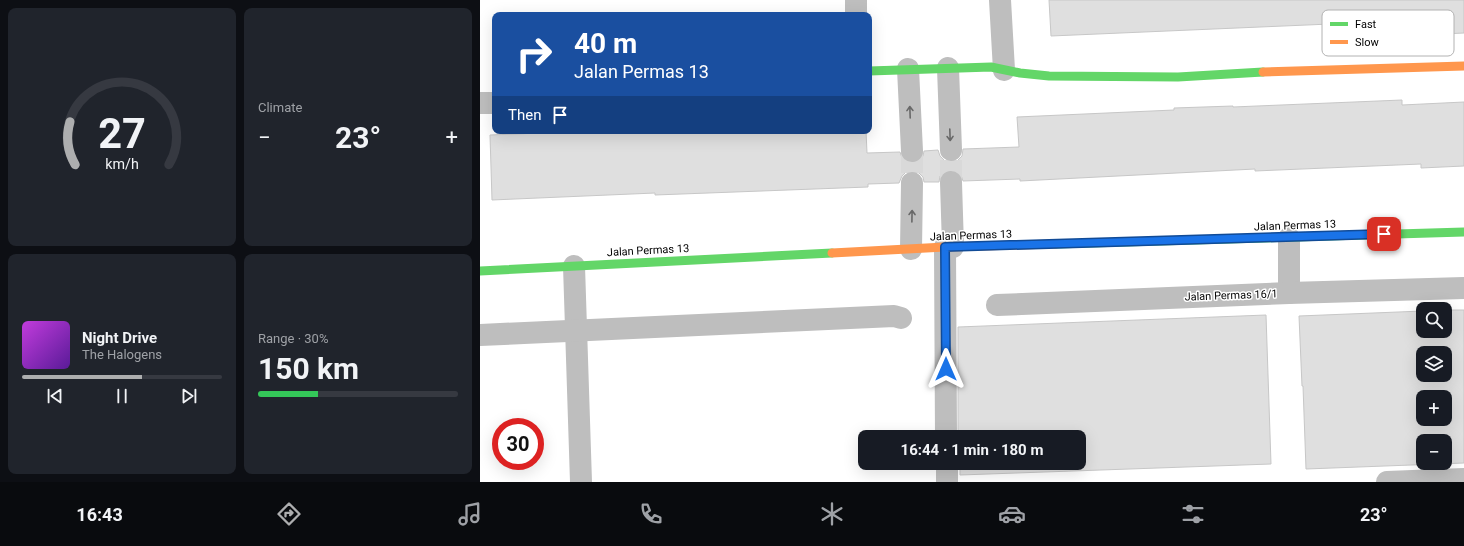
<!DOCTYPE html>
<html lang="en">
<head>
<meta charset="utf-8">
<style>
  :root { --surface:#171b24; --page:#20242c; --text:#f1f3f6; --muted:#9ea1a6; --line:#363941; --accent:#adaeaf }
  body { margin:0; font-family:Roboto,sans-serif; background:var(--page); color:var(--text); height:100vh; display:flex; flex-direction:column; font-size:15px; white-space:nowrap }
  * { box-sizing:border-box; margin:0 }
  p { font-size:13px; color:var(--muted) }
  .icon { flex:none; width:22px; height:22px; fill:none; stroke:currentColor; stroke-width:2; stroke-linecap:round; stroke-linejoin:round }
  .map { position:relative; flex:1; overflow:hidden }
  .details { display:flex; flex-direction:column; gap:8px; padding:8px; background:#0d0f14; width:480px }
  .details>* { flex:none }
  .guide { position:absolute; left:12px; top:12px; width:380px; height:122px; border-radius:8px; box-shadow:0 4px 16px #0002; background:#1a4fa0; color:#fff; overflow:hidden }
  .fabs { position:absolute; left:936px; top:302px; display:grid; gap:8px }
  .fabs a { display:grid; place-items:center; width:36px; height:36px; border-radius:8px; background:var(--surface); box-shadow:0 4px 16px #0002; font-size:20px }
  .speed { position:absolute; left:12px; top:418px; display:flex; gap:8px; font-size:20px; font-weight:700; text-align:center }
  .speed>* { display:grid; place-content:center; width:52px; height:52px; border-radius:50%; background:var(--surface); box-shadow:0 4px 16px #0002; line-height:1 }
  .speed .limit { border:6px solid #d22; background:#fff; color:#111 }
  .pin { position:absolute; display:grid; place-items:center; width:34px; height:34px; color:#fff; margin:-17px; border-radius:8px; box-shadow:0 2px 6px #0006 }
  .me { position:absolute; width:44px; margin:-22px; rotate:0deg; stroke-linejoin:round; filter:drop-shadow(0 0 3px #0008) }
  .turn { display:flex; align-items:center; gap:14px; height:84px; padding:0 16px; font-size:18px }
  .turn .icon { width:52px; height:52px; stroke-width:2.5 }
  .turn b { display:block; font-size:28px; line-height:34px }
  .then { display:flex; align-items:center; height:38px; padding:0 16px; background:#0003; gap:8px; font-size:15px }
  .big { font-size:30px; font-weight:700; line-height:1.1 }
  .details .card { flex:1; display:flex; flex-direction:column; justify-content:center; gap:6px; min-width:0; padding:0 14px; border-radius:8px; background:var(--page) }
  .details .dial { align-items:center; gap:0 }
  .dial svg { height:104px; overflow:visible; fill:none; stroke:var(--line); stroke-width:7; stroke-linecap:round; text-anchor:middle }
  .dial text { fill:var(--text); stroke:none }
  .song { display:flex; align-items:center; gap:12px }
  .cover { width:48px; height:48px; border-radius:6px; background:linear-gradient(135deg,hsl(290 70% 55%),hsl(270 70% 35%)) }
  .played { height:4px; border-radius:2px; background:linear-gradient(90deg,var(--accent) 60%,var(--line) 60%) }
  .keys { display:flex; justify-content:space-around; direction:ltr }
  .heat { display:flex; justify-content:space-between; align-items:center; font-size:22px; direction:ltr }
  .charge { height:6px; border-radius:3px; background:linear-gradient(90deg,#34c759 30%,var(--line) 0) }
  .details .tiles { flex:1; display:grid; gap:8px; grid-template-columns:repeat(2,1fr) }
  .trip { position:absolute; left:378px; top:430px; width:228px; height:40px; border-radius:8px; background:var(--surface); box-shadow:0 4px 16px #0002; font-weight:700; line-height:40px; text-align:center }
  .tabs { display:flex; height:64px; justify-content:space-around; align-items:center; background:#090b0e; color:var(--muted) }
  .tabs .icon { width:28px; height:28px }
  .tabs .current { color:var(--accent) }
  .tabs b { font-size:18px; color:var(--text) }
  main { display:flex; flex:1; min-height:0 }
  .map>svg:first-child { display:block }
  .building { fill:#dfdfdf; stroke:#c7c7c7; fill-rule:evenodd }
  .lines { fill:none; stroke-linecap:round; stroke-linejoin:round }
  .street-tunnel { stroke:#d9d9d9; stroke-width:22; stroke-dasharray:22 11; stroke-linecap:butt }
  .street { stroke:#bebebe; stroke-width:22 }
  .fast { stroke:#63d668; stroke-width:9 }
  .slow { stroke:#ff974d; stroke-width:9 }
  .oneway { stroke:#686868 }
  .route-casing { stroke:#114b97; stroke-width:10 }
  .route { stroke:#1a73e8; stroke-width:7 }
  .labels { text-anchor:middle; stroke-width:3; stroke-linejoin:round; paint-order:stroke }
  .street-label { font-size:11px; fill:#000; stroke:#fff }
  .key { fill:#fff; stroke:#b2b2b2; stroke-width:1 }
  .key-label { font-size:11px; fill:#000 }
</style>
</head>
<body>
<main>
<section class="details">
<div class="tiles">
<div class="card dial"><svg viewBox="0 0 100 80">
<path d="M14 69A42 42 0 1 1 86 69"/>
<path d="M14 69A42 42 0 0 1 10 36" stroke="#adaeaf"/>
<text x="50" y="56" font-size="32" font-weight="700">27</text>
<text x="50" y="72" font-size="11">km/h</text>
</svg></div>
<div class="card"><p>Climate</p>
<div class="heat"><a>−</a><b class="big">23°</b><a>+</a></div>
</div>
<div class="card">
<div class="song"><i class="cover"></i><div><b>Night Drive</b><p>The Halogens</p></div></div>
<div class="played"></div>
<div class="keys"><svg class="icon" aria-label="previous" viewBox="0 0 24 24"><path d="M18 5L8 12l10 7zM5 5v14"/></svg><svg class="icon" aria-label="pause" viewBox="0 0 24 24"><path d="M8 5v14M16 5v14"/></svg><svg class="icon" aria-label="next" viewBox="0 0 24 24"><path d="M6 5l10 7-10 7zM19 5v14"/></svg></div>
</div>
<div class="card"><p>Range · 30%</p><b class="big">150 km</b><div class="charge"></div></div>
</div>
</section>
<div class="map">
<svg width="984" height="482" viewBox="0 0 984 482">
  <rect width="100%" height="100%" fill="#fff"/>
  <g class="building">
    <polygon points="569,0 984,0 984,33 898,37 897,22 571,36"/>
    <polygon points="922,100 922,105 984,102 984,166 941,168 941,164 775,171 775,169 540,181 540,179 483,181 481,175 477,171 470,170 464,172 460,176 459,182 444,182 443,177 439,173 432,171 426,172 422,176 419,183 388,184 388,187 175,195 175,193 12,200 10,135 117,131 145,131 145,132 176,131 386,131 387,153 420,152 422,158 427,162 432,163 439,161 443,156 444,151 458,150 460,156 465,161 472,162 477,161 482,156 483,149 539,147 537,117 694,110 694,108 753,106 753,107"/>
    <path d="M965,310H984V463L826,469L823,386H822L819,316L943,311V331H965ZM943,353H965V375H943ZM943,397H965V419H943ZM943,441H965V463H943Z"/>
    <polygon points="786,315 791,464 480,475 480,463 599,463 599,437 478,437 478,327"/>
  </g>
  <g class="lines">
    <g class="street-tunnel">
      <polyline points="432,151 432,183"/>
      <polyline points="471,182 471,150"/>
    </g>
    <g class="street">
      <polyline points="376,0 376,15"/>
      <polyline points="520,0 524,70"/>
      <polyline points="468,68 471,150"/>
      <polyline points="428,69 432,151"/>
      <polyline points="0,103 15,103"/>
      <polyline points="471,182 473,247"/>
      <polyline points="809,238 809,293"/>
      <polyline points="465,247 466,437"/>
      <polyline points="431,249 432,183"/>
      <polyline points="94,266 101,482"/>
      <polyline points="517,305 809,293 984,288"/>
      <polyline points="0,335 414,316 421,318"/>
      <polyline points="467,463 467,482"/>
      <polyline points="907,482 984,479"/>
    </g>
    <g class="fast">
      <polyline points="389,71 511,67 540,73 569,76 698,77 783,72"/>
      <polyline points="576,244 984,232"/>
      <polyline points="0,271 352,253"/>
    </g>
    <g class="slow">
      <polyline points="783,72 984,66"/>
      <polyline points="352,253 465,247 576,244"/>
    </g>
  </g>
  <defs><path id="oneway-shaft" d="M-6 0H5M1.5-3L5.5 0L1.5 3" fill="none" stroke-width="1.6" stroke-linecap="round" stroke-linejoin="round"/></defs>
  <g class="oneway">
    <use href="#oneway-shaft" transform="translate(430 112) rotate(-92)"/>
    <use href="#oneway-shaft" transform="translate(470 135) rotate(88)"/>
    <use href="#oneway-shaft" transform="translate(432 216) rotate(-89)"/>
  </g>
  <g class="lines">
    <g class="route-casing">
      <polyline id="route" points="466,369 465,247 904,234"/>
    </g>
    <use href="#route" class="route"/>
  </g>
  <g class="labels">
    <g class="street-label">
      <text transform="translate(815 225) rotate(-2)" y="4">Jalan Permas 13</text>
      <text transform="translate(491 235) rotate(-2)" y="4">Jalan Permas 13</text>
      <text transform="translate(168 250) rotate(-3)" y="4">Jalan Permas 13</text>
      <text transform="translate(751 295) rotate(-2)" y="4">Jalan Permas 16/1</text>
    </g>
  </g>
  <rect x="842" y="10" width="132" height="46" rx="6" class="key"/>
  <rect x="850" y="22" width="18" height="4" fill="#63d668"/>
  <rect x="850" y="40" width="18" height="4" fill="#ff974d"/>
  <g class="key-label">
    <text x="875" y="28">Fast</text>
    <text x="875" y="46">Slow</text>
  </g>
</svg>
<div class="fabs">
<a><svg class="icon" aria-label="search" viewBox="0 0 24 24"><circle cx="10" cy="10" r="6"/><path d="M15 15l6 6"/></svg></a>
<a><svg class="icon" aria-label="layers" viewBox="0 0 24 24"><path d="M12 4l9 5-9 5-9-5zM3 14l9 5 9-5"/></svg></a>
<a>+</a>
<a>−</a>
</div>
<div class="speed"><div class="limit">30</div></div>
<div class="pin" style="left:904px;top:234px;background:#d93025"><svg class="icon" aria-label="arrive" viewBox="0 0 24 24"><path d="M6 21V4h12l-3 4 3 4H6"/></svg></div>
<svg class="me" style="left:466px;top:369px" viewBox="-20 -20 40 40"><path d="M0-17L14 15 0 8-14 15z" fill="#1a73e8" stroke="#fff" stroke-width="4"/></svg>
<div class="trip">16:44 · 1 min · 180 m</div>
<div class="guide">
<div class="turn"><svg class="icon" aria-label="right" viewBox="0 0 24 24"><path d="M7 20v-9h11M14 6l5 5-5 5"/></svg><div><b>40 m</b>Jalan Permas 13</div></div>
<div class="then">Then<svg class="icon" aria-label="arrive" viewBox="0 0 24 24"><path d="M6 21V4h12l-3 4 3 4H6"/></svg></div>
</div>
</div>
</main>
<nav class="tabs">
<b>16:43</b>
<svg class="icon current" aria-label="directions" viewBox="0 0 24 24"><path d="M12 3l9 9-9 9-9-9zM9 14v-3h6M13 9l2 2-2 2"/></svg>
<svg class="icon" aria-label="music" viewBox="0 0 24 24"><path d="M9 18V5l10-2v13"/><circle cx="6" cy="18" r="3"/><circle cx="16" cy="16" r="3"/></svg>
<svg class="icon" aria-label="phone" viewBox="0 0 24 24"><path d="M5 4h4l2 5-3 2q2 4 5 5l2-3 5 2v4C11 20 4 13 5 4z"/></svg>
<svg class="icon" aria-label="climate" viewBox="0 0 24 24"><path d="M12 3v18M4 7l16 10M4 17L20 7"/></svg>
<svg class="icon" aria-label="car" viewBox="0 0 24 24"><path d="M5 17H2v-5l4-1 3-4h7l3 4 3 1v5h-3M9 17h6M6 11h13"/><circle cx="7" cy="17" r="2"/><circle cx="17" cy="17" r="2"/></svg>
<svg class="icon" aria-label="filters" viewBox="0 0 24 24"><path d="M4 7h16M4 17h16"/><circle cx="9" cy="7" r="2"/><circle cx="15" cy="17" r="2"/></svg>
<b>23°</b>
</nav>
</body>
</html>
